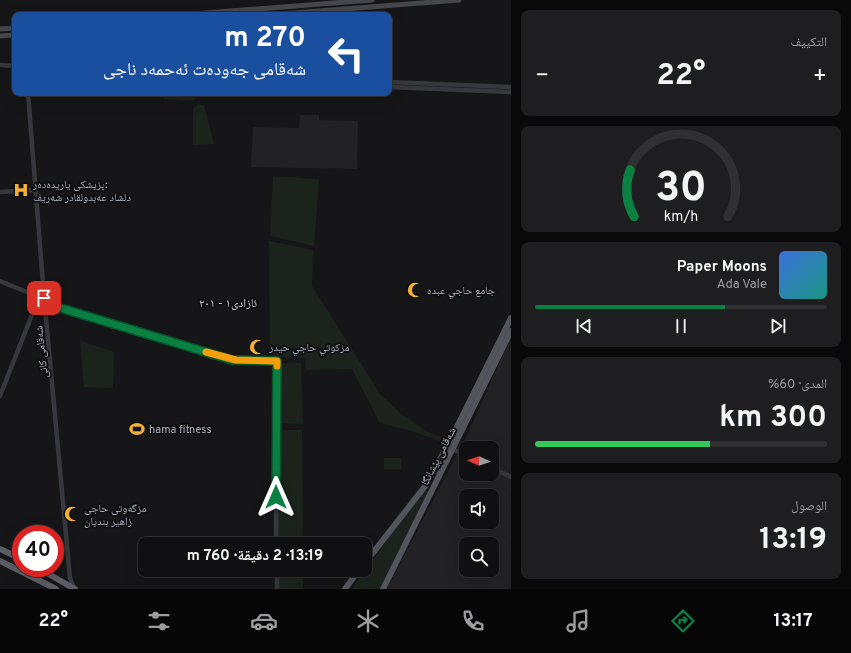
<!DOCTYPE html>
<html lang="ar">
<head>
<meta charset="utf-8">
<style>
  :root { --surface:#101012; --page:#1e1e20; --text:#f1f3f6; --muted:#9c9d9f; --line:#303032; --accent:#0b8043 }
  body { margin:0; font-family:Overpass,"Noto Naskh Arabic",sans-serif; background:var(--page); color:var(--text); direction:rtl; height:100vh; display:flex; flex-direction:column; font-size:15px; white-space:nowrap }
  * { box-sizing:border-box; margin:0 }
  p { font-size:13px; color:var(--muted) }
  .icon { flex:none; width:22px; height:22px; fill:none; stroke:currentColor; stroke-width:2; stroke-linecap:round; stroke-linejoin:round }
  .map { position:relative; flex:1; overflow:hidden; direction:ltr }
  .drawer { display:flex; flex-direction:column; gap:10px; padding:10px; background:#09090a; width:340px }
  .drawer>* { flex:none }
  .hud { position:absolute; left:12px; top:12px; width:380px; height:84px; border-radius:8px; box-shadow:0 4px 16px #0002,0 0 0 1px var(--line); direction:rtl; background:#1a4fa0; color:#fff; overflow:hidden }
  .needle { width:26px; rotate:273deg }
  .buttons { position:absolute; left:459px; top:441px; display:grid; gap:8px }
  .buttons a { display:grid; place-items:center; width:40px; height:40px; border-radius:8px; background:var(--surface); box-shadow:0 4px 16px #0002,0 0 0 1px var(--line); font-size:20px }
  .speed { position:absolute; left:12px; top:525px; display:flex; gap:8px; font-size:20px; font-weight:700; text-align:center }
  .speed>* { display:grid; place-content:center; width:52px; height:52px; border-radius:50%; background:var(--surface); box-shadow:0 4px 16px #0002,0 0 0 1px var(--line); line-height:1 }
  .speed .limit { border:6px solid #d22; background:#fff; color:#111 }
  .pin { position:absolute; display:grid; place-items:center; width:34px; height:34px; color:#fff; margin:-17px; border-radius:8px; box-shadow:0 2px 6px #0006 }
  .me { position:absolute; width:44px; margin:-22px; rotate:0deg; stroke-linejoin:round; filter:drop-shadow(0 0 3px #0008) }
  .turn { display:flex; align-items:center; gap:14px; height:84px; padding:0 20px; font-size:18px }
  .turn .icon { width:52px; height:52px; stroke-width:2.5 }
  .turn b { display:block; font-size:28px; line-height:34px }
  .big { font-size:30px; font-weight:700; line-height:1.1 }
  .drawer .tile { flex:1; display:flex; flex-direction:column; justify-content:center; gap:6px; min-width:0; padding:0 14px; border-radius:8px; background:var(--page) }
  .drawer .dial { align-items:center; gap:0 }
  .dial svg { height:104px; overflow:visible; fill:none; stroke:var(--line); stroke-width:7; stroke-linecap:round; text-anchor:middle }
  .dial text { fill:var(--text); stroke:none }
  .song { display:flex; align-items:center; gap:12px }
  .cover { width:48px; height:48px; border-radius:6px; background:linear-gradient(135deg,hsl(220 70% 55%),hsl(170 70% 35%)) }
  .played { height:4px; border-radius:2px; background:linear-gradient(90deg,var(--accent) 65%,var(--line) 65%) }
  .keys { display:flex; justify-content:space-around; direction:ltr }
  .heat { display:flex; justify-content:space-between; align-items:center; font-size:22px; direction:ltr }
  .charge { height:6px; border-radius:3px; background:linear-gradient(90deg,#34c759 60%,var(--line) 0) }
  .trip { position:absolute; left:138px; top:537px; width:234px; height:40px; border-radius:8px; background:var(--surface); box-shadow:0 4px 16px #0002,0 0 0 1px var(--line); font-weight:700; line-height:40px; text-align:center; direction:rtl }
  .tab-bar { display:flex; height:64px; justify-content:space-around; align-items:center; background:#060607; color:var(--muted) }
  .tab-bar .icon { width:28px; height:28px }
  .tab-bar .current { color:var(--accent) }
  .tab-bar b { font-size:18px; color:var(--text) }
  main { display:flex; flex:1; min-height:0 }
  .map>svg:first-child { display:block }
  .built { fill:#222225; fill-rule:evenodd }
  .green { fill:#1c231d }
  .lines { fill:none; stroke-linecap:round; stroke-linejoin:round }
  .tertiary { stroke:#37383d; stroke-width:4.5 }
  .secondary { stroke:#45474d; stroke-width:5 }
  .primary { stroke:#53555c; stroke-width:6 }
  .trunk { stroke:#5b5e65; stroke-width:6 }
  .route-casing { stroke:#07532c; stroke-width:10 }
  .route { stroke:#0b8043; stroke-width:7 }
  .slow { stroke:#f59e0b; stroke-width:7 }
  .labels { text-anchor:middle; stroke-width:4; stroke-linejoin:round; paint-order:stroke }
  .poi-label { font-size:11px; fill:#a8adb8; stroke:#111113; text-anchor:start }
  .street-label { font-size:11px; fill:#a8adb8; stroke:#111113 }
  .neighbourhood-label { font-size:12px; fill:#c9ccd4; stroke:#111113 }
</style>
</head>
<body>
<main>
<section class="drawer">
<div class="tile"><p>التكييف</p>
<div class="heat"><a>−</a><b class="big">22°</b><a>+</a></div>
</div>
<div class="tile dial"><svg viewBox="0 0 100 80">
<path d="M14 69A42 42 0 1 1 86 69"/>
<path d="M14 69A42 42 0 0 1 11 33" stroke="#0b8043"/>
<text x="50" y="56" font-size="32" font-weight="700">30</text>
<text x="50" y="72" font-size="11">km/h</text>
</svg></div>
<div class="tile">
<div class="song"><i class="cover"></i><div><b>Paper Moons</b><p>Ada Vale</p></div></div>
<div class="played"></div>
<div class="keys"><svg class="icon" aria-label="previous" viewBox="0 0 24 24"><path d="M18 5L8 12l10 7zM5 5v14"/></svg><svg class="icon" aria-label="pause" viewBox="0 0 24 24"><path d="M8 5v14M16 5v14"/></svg><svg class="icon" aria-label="next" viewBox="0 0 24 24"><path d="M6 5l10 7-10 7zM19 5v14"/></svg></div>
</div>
<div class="tile"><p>المدى · 60%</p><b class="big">300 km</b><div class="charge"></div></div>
<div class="tile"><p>الوصول</p><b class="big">13:19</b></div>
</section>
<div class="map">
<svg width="511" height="589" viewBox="0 0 511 589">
  <rect width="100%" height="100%" fill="#161618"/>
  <g class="built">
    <polygon points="300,115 319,115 319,120 358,121 357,169 251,167 253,127 299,128"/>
    <path d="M511,337V589H387L468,433ZM466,448H492V474H466ZM466,496H492V522H466ZM466,544H492V570H466Z"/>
  </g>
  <g class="green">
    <polygon points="164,93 198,93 196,99 192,101 164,99"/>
    <polygon points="198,104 204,106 214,144 193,145 193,109"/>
    <polygon points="273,176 319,179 314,246 270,236"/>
    <polygon points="269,241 313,250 312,286 380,394 401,414 428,432 441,437 440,441 415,432 380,423 352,369 306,370 305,358 270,357"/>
    <polygon points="80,341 114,352 113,388 84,387"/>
    <polygon points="280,363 301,363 303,424 278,423"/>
    <polygon points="279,430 302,430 303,544 278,544"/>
    <polygon points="384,458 401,458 401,470 384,469"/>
    <polygon points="423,489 428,492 380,589 352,589"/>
    <rect x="278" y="570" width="25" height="19"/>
  </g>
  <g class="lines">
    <g class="tertiary">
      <polyline points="0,65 15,66"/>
      <polyline points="389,82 511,87"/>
      <polyline points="389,87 511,92"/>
      <polyline points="28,93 44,297 70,578 74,588"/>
      <polyline points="0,192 36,190"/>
      <polyline points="0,281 39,297 44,297 49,304 54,307 214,355 236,360 277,361 276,544"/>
      <polyline points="0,396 39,297"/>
      <polyline points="453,449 466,456"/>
      <polyline points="492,468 511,477"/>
      <polyline points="277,570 277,589"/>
    </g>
    <g class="secondary">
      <polyline points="180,15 372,0"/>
      <polyline points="268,15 459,0"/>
      <polyline points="0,29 15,28"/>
      <polyline points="0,36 15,35"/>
    </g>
    <g class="primary">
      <polyline points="365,563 426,485 450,441 511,318"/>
      <polyline points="345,589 359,570"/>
      <polyline points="383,589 511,331"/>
    </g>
    <g class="trunk">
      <polyline points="0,549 21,559"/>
      <polyline points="0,561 56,589"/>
      <polyline points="38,568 75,589"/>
    </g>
  </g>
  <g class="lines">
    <g class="route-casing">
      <polyline id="route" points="44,298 49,304 54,306 232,360 277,361 276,497"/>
    </g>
    <use href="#route" class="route"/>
    <polyline class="slow" points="206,352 236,360 277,361 277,366"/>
  </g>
  <defs>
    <g id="hospital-bare" transform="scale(1.2)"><path d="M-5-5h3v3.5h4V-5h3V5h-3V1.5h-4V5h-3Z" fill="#f2b134" stroke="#111113" stroke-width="2.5" paint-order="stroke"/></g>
    <g id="mosque-bare" transform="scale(1.2)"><path d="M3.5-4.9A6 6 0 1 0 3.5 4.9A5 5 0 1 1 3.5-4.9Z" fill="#f2b134" stroke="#111113" stroke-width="2.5" paint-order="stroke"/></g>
    <g id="stadium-bare" transform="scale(1.2)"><path d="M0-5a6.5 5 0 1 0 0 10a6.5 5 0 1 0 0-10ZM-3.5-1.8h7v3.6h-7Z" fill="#f2b134" stroke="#111113" stroke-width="2.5" paint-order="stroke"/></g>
  </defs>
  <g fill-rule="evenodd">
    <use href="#hospital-bare" x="21" y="190"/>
    <use href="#mosque-bare" x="415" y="290"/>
    <use href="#mosque-bare" x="257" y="347"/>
    <use href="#stadium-bare" x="137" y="429"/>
    <use href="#mosque-bare" x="72" y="514"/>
  </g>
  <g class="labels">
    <g class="poi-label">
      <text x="33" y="188">پزیشکی یاریدەدەر:<tspan x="33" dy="13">دلشاد عەبدولقادر شەریف</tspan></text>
      <text x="427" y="294">جامع حاجي عبده</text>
      <text x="269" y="351">مزكوتي حاجي حيدر</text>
      <text x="149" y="433">hama fitness</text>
      <text x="84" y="512">مزگەوتی حاجی<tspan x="84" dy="13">زاهیر بندیان</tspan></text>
    </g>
    <g class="street-label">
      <text transform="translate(41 352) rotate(-96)" y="4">شەقامی کانی</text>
      <text transform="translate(438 456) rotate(-63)" y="4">شەقامی پێشانگا</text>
    </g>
    <g class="neighbourhood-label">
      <text x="228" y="307">ئازادی١ - ٢٠١</text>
    </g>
  </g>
</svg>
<div class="buttons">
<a><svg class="needle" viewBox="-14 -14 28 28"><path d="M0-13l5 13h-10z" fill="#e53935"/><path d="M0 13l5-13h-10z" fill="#9c9d9f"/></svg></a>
<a><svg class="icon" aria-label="sound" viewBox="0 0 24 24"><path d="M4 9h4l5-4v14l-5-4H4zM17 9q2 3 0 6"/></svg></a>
<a><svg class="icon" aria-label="search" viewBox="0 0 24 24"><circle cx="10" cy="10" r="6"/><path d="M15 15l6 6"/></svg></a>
</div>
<div class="speed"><div class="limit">40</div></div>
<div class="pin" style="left:44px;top:298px;background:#d93025"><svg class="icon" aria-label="arrive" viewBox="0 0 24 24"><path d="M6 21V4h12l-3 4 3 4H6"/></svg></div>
<svg class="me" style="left:276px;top:497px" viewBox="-20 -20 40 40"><path d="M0-17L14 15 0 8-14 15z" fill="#0b8043" stroke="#fff" stroke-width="4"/></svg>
<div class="trip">13:19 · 2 دقيقة · 760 m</div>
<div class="hud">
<div class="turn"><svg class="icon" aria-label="left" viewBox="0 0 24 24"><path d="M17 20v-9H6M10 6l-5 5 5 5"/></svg><div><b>270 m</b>شەقامی جەودەت ئەحمەد ناجی</div></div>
</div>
</div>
</main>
<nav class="tab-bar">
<b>13:17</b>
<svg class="icon current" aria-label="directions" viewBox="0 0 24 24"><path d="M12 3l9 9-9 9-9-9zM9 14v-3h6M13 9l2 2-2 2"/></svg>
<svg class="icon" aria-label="music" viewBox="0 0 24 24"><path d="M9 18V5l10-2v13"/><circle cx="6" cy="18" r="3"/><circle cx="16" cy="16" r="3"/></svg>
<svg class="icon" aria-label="phone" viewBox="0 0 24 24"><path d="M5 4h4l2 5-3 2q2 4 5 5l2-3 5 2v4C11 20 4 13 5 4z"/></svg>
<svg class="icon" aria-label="climate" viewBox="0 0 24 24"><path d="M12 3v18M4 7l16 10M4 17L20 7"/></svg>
<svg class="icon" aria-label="car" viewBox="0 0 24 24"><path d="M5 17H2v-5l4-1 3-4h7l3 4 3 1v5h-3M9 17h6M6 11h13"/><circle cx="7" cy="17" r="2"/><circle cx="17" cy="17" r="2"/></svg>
<svg class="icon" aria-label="filters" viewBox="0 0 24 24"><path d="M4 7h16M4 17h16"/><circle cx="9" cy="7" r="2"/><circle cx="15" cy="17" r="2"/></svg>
<b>22°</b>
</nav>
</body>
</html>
